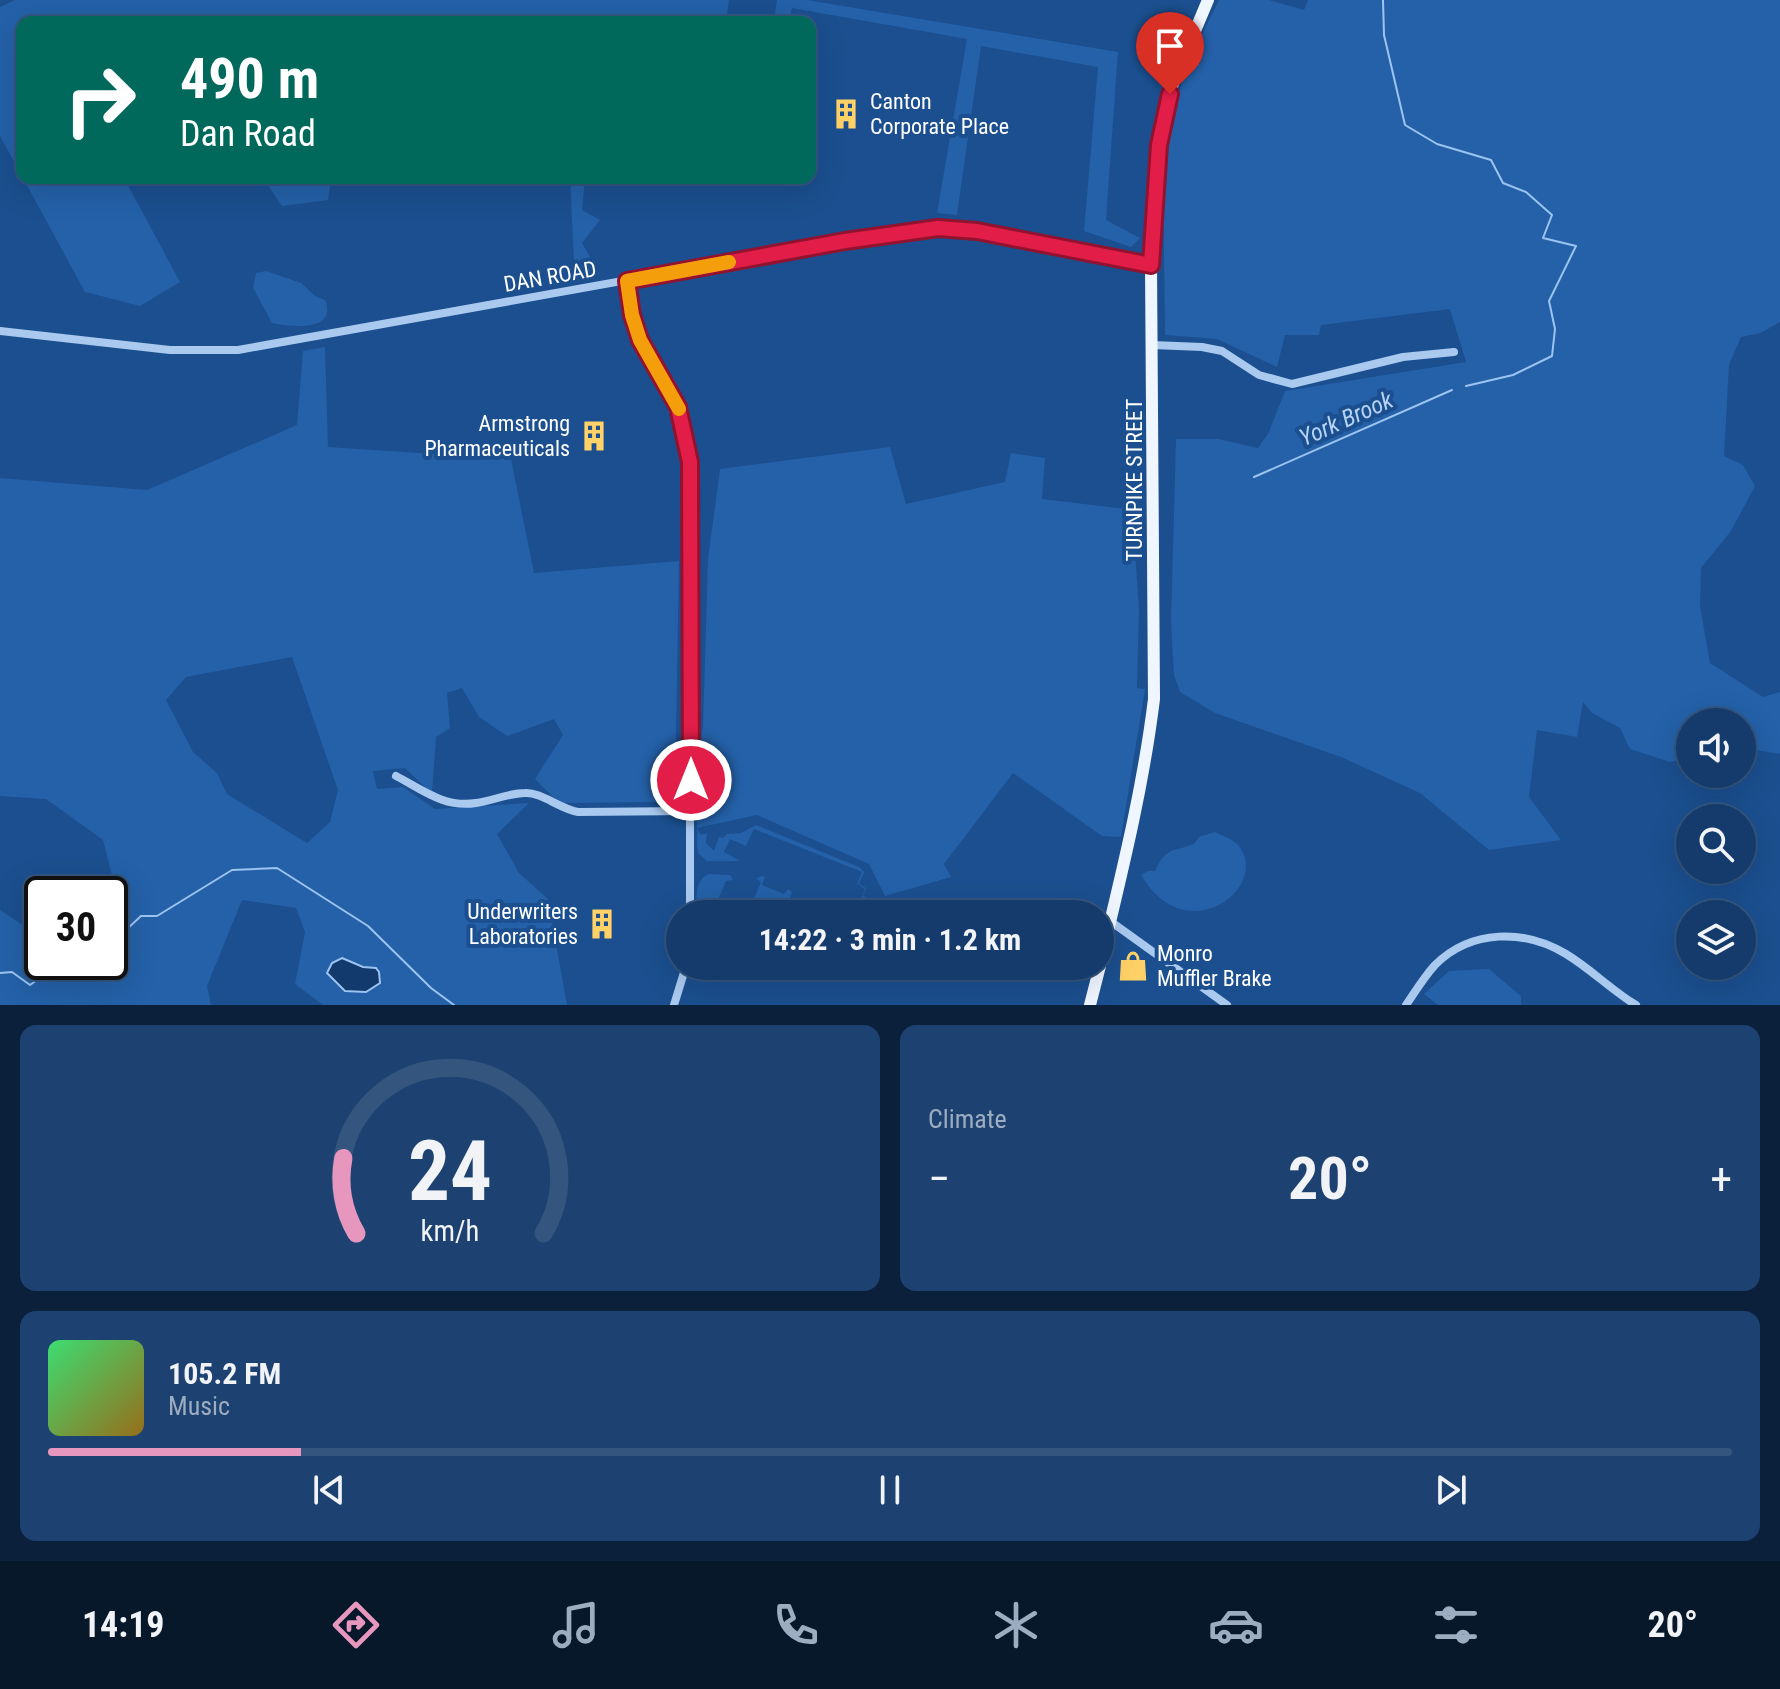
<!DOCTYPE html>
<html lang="en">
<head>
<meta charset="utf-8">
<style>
  :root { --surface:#143b6b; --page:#1d4271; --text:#f1f3f6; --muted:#9dadc1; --line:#33557e; --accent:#e797bd }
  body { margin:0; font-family:"Roboto Condensed",sans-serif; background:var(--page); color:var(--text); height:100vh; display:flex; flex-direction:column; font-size:30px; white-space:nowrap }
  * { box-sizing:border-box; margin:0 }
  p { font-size:26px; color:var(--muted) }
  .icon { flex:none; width:44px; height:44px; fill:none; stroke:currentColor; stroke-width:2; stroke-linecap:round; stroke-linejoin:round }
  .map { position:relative; height:1005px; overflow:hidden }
  .sheet { display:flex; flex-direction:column; gap:20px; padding:20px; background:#0b203b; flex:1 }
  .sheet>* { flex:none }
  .top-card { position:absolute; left:16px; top:16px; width:800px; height:168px; border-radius:16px; box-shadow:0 8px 32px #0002,0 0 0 2px var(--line); background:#00695c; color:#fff; overflow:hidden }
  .buttons { position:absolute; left:1676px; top:708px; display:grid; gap:16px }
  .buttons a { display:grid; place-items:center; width:80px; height:80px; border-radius:50%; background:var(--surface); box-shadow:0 8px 32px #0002,0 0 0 2px var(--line); font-size:40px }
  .speed { position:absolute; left:24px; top:876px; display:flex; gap:16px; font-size:40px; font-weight:700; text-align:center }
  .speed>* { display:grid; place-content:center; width:104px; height:104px; border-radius:50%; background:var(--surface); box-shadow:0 8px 32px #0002,0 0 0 2px var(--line); line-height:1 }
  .speed .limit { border:4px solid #111; border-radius:12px; background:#fff; color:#111 }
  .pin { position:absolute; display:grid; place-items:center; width:68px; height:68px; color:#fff; margin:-82px -34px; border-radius:50% 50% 50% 0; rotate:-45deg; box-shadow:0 0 8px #0007 }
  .pin .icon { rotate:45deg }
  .me { position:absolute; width:88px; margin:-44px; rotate:0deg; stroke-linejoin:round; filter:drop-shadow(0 0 6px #0008) }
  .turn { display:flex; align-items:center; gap:28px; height:168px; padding:0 32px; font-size:36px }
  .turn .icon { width:104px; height:104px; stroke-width:2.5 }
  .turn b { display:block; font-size:56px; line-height:68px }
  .big { font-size:60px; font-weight:700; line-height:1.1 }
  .sheet .card { flex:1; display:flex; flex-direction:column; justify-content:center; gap:12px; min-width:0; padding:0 28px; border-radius:16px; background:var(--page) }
  .sheet .dial { align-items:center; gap:0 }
  .dial svg { height:208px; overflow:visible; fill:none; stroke:var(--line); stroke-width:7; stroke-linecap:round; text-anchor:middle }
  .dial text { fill:var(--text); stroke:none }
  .song { display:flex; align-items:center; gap:24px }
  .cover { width:96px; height:96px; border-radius:12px; background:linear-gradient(135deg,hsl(140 70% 55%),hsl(40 70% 35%)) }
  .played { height:8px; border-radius:4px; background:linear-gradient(90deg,var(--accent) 15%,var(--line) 15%) }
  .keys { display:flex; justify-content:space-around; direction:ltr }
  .heat { display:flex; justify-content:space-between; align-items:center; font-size:44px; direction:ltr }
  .sheet .tiles { flex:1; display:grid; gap:20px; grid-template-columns:1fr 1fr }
  .card:last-child { grid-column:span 2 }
  .trip { position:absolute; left:666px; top:900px; width:448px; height:80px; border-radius:40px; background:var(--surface); box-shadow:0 8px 32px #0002,0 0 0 2px var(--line); font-weight:700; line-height:80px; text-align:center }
  .menu { display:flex; height:128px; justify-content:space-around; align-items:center; background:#08182b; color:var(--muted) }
  .menu .icon { width:56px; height:56px }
  .menu .selected { color:var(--accent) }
  .menu b { font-size:36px; color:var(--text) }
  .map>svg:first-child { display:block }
  .green { fill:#2461a8; fill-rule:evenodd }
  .water { fill:#123a6d; stroke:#9cc4f0; stroke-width:2 }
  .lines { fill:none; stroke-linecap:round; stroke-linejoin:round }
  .stream { stroke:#9cc4f0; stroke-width:2 }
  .street { stroke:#a9c9ee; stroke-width:8 }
  .primary { stroke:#f0f6ff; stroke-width:12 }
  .route-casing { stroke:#92132f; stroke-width:20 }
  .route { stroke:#e11d48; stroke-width:14 }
  .slow { stroke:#f59e0b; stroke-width:14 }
  .labels { text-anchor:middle; stroke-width:8; stroke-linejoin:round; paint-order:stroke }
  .poi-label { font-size:22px; fill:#fff; stroke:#1b4f8f; text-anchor:start }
  .street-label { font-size:22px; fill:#fff; stroke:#1b4f8f }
  .water-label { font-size:24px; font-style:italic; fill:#b5d3f5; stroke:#1b4f8f }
</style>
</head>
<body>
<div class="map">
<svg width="1780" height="1005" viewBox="0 0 1780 1005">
  <rect width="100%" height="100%" fill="#1b4f8f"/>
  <g class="green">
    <polygon points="15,0 729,0 726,22 22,22 22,176 0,136 0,7"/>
    <polygon points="777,0 807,0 1118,52 1106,220 1140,238 1131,247 1084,231 1098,67 981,46 957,215 937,213 967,39 792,8 789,22 774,22"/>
    <path d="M1219,0H1269L1304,10L1308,0H1780V322L1761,333L1741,337L1729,365L1724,456L1743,465L1755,486L1731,531L1701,568L1700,606L1710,663L1763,697L1780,692V754L1742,748V722H1690V757L1670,762L1630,749L1620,728L1592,713L1583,702L1577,737L1537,730L1529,797L1561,840L1489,850L1420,793L1341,757L1215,713L1180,692L1174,675L1171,622L1176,439H1218L1258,448L1268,434L1285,391L1466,362L1450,309L1321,325L1319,335H1285L1277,367L1217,339L1165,335C1165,260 1159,182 1175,108C1183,70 1202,35 1219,0Z"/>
    <polygon points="23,178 124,178 180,282 140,306 85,292"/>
    <polygon points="263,178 331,178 328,200 282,206"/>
    <polygon points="570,178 585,178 582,210 600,220 582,243 600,274 575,282"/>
    <path d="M266,271L301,283L315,296L325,300C338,332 291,327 272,323L253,288L256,273Z"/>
    <path d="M325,347L328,447L511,459L534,573L679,561L675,791L663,802L559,803L535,779L563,735L554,719L507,736L479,717L462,688L447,693L450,728L436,737L432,794L405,768L373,771L377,789L403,787L435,809L529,803L497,834L519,873L548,899L567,1005H323L295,984L305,932L296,908L242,900L207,986L211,1005H0V910L29,929L42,930V962H110V894H103L113,879L103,840L46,799L0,796V478L147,490L297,425L303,351ZM292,657L338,790L330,822L307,843L227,794L217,773L193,752L166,700L186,677Z"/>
    <polygon points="890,447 906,504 1005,482 1011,453 1045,458 1042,499 1135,510 1133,525 1139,609 1137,688 1145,689 1121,837 1102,836 1013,773 944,864 951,877 885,896 869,864 757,815 697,828 701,835 707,833 706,843 714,851 719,837 723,838 727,834 741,833 756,825 859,867 864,872 859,884 866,888 863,896 873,901 868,914 865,914 870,901 862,897 865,889 857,884 862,872 754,829 746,846 730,839 724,852 740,861 707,861 698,853 697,845 698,756 703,726 708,559 720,469"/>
    <path d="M1215,832C1221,835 1232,839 1237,844C1274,884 1188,954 1141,875L1148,871H1155C1166,847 1172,852 1194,844L1199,837Z"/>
    <path d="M709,874L730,875L733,880L726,881L712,914H697C697,899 693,881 709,874Z"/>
    <polygon points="761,876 765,877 762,885 784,894 788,889 792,892 784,914 775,914 751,905 761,882 756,879"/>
    <polygon points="1489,969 1521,996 1521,1005 1438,1005 1424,994 1449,971"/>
  </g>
  <polygon class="water" points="342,958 363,967 376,968 379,972 380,983 366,992 345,991 327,973 332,963"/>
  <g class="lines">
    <g class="stream">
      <polyline points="1383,0 1384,35 1405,125 1437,144 1491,160 1503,183 1526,192 1552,215 1543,238 1576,246 1549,301 1555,329 1552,356 1513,375 1466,386"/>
      <polyline points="1254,477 1452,390"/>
      <polyline points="110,943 122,943 126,930 141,916 157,916 232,870 277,868 368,926 431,988 454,1005"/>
      <polyline points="0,973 12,972 30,985 45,974 80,972 89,962"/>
    </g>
    <g class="street">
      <polyline points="627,281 632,315 640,340 680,411 690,462 690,914"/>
      <polyline points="0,331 170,350 238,350 906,230 938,228 977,231 1151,265"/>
      <polyline points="1152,345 1202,347 1222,351 1259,375 1292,384 1403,357 1454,352"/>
      <path d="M396,776C423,790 444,808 476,803C492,801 509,793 525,793C541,792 560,809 578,812L691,811"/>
      <polyline points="1110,921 1227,1005"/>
      <polyline points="674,1005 686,966"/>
      <path d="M1406,1005C1415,992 1424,977 1435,965C1471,929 1525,929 1566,954C1591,969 1611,990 1636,1005"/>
    </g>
    <g class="primary">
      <path d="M1100,964C1121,876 1143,789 1154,699L1151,265L1155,182L1159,145L1172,86L1208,0"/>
      <polyline points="1090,1005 1100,966"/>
    </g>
  </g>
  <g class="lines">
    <g class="route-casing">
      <polyline id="route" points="691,780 690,462 678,407 640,340 632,315 627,281 845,241 938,228 977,231 1151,265 1159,145 1170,94"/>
    </g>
    <use href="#route" class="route"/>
    <polyline class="slow" points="679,409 640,340 632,315 627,281 729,262"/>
  </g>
  <defs>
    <g id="building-bare" transform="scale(2.4)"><path d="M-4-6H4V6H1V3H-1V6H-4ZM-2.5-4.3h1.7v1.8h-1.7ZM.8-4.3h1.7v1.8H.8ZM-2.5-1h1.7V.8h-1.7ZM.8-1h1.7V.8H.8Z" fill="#ffd166" stroke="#1b4f8f" stroke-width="2.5" paint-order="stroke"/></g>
    <g id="shop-bare" transform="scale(2.4)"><path d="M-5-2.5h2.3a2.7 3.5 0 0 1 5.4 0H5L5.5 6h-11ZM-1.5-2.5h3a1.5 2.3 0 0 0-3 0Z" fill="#ffd166" stroke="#1b4f8f" stroke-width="2.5" paint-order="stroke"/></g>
  </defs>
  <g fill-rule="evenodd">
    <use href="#building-bare" x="846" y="114"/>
    <use href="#building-bare" x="594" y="436"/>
    <use href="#building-bare" x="602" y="924"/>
    <use href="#shop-bare" x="1133" y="966"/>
  </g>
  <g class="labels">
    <g class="poi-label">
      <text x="870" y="109">Canton<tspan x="870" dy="25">Corporate Place</tspan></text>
      <text x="570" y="431" text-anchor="end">Armstrong<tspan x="570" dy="25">Pharmaceuticals</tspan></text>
      <text x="578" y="919" text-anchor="end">Underwriters<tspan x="578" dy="25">Laboratories</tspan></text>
      <text x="1157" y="961">Monro<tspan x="1157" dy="25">Muffler Brake</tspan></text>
    </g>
    <g class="street-label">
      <text transform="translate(550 276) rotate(-10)" y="8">DAN ROAD</text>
      <text transform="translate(1134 480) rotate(-90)" y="8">TURNPIKE STREET</text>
    </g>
    <g class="water-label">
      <text transform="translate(1346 419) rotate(-24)" y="8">York Brook</text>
    </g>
  </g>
</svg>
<div class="buttons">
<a><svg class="icon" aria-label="sound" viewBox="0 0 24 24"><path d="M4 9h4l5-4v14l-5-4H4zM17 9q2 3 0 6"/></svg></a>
<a><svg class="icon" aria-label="search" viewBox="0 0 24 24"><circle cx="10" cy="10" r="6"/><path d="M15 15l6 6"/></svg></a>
<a><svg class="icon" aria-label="layers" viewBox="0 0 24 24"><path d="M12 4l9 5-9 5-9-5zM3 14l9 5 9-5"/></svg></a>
</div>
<div class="speed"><div class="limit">30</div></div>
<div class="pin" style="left:1170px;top:94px;background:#d93025"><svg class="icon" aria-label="arrive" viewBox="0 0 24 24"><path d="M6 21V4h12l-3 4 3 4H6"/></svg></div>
<svg class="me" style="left:691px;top:780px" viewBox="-20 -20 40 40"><circle r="17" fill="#e11d48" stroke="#fff" stroke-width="3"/><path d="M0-11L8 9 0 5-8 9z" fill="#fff"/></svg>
<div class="trip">14:22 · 3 min · 1.2 km</div>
<div class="top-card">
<div class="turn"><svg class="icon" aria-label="right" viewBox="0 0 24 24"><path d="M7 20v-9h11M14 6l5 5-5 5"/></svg><div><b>490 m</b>Dan Road</div></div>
</div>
</div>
<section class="sheet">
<div class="tiles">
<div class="card dial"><svg viewBox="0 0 100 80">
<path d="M14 69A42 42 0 1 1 86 69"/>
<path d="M14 69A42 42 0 0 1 9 40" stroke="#e797bd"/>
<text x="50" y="56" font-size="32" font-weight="700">24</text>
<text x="50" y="72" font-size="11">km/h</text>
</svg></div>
<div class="card"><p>Climate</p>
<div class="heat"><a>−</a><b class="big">20°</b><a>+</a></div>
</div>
<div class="card">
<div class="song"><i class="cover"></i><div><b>105.2 FM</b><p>Music</p></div></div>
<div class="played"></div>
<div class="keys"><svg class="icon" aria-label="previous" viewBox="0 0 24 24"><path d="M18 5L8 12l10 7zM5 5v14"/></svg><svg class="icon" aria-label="pause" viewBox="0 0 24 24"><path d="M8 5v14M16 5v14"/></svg><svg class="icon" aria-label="next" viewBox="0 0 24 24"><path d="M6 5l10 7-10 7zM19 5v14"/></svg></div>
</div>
</div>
</section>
<nav class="menu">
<b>14:19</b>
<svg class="icon selected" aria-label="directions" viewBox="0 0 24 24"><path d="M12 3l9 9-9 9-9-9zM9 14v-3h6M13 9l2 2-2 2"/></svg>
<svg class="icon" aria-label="music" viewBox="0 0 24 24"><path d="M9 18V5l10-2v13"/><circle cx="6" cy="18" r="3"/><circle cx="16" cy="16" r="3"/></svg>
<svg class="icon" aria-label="phone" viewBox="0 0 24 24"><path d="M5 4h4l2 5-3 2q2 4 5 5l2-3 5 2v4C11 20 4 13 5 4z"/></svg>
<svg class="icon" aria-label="climate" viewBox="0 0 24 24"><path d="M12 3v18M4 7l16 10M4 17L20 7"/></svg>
<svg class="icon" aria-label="car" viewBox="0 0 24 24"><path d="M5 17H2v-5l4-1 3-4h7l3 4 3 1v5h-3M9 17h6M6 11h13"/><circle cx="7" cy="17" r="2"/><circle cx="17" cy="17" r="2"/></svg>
<svg class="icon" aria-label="filters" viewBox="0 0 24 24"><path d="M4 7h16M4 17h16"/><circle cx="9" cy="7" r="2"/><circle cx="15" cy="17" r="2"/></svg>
<b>20°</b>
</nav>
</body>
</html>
